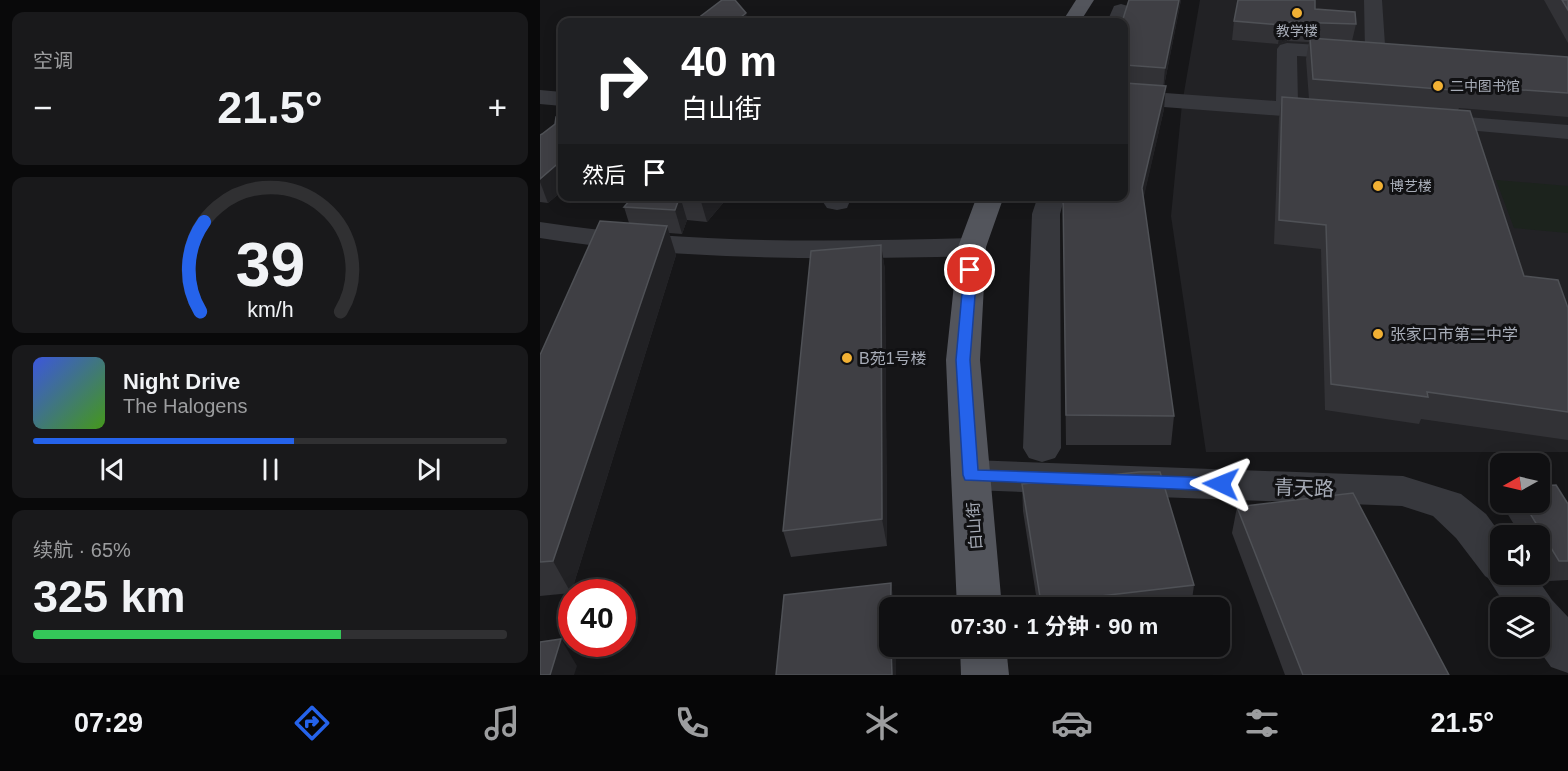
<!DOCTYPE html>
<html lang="zh">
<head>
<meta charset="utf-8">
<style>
  :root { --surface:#101012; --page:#19191b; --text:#f1f3f6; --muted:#9c9d9f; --line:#303032; --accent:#2563eb }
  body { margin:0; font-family:Helvetica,"Noto Sans SC",sans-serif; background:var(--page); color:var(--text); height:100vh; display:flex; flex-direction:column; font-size:22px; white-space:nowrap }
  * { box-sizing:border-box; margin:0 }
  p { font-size:20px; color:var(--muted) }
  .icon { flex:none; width:33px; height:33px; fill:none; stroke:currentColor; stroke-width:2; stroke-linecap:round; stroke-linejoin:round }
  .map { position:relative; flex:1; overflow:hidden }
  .side { display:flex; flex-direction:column; gap:12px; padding:12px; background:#09090a; width:540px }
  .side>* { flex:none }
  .guide { position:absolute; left:18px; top:18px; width:570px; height:183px; border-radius:12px; box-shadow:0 3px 15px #0003,0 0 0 2px var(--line); background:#202124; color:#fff; overflow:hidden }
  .needle { width:39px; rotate:262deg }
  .tools { position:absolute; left:950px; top:453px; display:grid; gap:12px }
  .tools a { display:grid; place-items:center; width:60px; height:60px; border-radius:12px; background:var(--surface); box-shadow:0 3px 15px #0003,0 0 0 2px var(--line); font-size:30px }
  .speed { position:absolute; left:18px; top:579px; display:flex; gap:12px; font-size:30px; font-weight:700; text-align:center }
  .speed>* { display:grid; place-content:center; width:78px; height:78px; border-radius:50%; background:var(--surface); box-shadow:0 3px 15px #0003,0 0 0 2px var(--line); line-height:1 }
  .speed .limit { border:9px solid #d22; background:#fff; color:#111 }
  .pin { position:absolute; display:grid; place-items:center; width:51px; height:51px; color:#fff; margin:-26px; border:3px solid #fff; border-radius:50%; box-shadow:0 2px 6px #0007 }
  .me { position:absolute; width:66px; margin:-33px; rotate:272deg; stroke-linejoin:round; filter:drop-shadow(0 0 4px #0008) }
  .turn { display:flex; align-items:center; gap:21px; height:126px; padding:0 24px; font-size:27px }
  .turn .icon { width:78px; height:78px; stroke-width:2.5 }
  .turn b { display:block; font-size:42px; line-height:51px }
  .then { display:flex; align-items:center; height:57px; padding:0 24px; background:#0003; gap:12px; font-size:22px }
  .big { font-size:45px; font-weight:700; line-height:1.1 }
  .side .tile { flex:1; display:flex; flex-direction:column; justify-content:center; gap:9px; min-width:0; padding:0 21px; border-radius:12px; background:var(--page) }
  .side .dial { align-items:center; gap:0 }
  .dial svg { height:156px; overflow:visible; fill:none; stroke:var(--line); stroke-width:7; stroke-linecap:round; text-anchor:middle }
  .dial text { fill:var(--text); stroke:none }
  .song { display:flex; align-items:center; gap:18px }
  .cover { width:72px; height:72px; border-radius:9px; background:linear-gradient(135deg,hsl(230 70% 55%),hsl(100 70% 35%)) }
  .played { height:6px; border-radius:3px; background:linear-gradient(90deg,var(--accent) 55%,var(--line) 55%) }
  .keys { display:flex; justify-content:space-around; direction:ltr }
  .heat { display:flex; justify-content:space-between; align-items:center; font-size:33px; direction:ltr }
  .charge { height:9px; border-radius:4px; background:linear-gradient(90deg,#34c759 65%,var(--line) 0) }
  .trip { position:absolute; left:339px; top:597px; width:351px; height:60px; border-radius:12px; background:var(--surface); box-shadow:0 3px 15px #0003,0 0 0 2px var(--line); font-weight:700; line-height:60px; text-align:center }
  .dock { display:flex; height:96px; justify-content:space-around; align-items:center; background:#060607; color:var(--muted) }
  .dock .icon { width:42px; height:42px }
  .dock .on { color:var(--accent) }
  .dock b { font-size:27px; color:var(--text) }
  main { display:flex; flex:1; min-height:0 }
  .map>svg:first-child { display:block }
  .built { fill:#222225 }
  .green { fill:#1c231d }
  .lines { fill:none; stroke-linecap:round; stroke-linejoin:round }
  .minor { fill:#37383d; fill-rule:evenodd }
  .major { fill:#53555c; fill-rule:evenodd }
  .wall { fill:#323236 }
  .shaded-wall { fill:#212124 }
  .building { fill:#3f3f44; stroke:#4f5156; stroke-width:1.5 }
  .route { fill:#2563eb; stroke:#184099; stroke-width:1.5 }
  .poi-dot { fill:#f2b134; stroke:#111113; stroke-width:2 }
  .labels { text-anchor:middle; stroke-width:6; stroke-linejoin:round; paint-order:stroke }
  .far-poi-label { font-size:14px; fill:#a8adb8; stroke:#111113; text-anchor:start }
  .poi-label { font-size:16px; fill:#a8adb8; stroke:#111113; text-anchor:start }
  .street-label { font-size:16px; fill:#a8adb8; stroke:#111113 }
  .near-street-label { font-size:20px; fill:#a8adb8; stroke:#111113 }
</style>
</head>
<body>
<main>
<section class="side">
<div class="tile"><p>空调</p>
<div class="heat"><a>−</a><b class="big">21.5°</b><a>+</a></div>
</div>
<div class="tile dial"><svg viewBox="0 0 100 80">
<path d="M14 69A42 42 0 1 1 86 69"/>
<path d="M14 69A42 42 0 0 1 16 23" stroke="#2563eb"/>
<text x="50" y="56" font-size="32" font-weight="700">39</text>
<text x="50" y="72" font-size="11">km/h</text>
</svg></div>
<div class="tile">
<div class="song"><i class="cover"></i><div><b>Night Drive</b><p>The Halogens</p></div></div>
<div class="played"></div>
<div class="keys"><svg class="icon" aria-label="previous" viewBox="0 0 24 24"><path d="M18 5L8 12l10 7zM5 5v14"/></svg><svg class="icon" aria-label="pause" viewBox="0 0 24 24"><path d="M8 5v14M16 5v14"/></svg><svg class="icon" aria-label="next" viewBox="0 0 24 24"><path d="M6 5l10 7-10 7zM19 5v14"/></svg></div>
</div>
<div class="tile"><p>续航 · 65%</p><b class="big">325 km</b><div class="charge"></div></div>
</section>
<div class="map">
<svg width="1028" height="675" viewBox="0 0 1028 675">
  <rect width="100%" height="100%" fill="#161618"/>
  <polygon class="built" points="660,0 1028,0 1028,452 666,452 631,216 642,104"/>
  <polygon class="green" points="956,180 1028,186 1028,233 974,228"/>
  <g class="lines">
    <g class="minor">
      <polygon points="824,0 842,0 845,45 881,49 884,53 881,57 874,59 828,54 825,50"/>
      <polygon points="581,4 588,6 590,10 584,25 584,22 567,22 574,6"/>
      <polygon points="747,43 811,47 818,49 821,53 818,57 811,59 757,56 758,103 789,107 793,112 789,117 781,119 584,104 584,90 736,101 737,49 740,45"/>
      <polygon points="0,90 22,92 22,106 0,104"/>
      <polygon points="889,114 1028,125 1028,139 881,126 877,121 881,116"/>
      <polygon points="285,196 312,196 307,208 297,210 287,208 283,202"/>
      <polygon points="498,196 525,196 520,214 521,448 515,458 502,462 489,458 483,448 492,214"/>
      <path d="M0,222C144,244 287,242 432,238L442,241L446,247L442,253L432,256C287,260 144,261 0,238Z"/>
      <polygon points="431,460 863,476 921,494 946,514 962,536 960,536 960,574 994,574 1012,600 1028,617 1028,673 1011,667 996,646 999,646 999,608 967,608 948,578 945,576 916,538 893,516 862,506 431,490 417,485 411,475 417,465"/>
    </g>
    <g class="major">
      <polygon points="536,0 554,0 540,22 522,22"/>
      <polygon points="437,196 464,196 446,247 440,360 462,608 417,608 406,360 418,247"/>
      <polygon points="420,646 466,646 469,675 421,675"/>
    </g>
  </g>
  <g class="wall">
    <polygon points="589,0 641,0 624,86 624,109 603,199 634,416 631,445 526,445 523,196 584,22"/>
    <polygon points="1004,0 1028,0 1028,43"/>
    <polygon points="775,9 816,24 812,41 1028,57 1028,117 919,108 918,110 984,276 1028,308 1028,440 881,419 879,424 785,410 781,249 734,244 739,118 742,97 769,99 766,59 769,42 747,41 738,44 692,40 694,21"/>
    <polygon points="22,112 22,191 8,203 0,202 0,135 2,134 15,124"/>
    <polygon points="102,196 189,196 167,222 147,220 142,234 129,233 136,255 31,593 0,596 0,355 89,223 84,207"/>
    <polygon points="312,196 362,196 361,201 312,201"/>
    <polygon points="341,245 345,270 347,546 251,557 243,531"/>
    <polygon points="482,484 654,585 651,608 498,608 483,511"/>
    <polygon points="967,502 999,502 1028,504 1028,580 1009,581 999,565 999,536 981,536 964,508"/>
    <polygon points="697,507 909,675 745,675 692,533"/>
  </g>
  <g class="shaded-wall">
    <polygon points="639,0 641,0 623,91 625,68"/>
    <polygon points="206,13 208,22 195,22"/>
    <polygon points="750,22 747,41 738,44 741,25"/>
    <polygon points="626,86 624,109 600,214 602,188"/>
    <polygon points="22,160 22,191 8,203 0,182 0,179"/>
    <polygon points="140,196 147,220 142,234 135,210"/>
    <polygon points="162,196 189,196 167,222 160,198"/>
    <polygon points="127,226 136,255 31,593 13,561"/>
    <polygon points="341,245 345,270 347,546 342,519"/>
    <polygon points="351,583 355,608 351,608"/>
    <polygon points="21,639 37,666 34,675 10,675"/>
    <polygon points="351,646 356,646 356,675 352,675"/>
  </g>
  <g class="building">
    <polygon points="182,0 195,0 206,13 195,22 153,22"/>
    <polygon points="589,0 639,0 625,68 585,65 584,67 584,22 582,22"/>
    <polygon points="698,0 775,0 775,9 815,12 816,24 750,22 741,25 694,21"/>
    <polygon points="1022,0 1028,0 1028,10"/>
    <polygon points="770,38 1028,57 1028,93 922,86 924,91 773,79"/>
    <polygon points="584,72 585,83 626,86 602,188 634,416 526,415 523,196 584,196"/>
    <polygon points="742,97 930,111 984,276 1018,280 1028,308 1028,412 887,392 888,397 791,384 786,225 739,220"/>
    <polygon points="22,112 22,160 0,179 0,135 2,134 15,124 16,117"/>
    <polygon points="102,196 140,196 135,210 84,207 90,200"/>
    <polygon points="140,196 162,196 160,198"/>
    <polygon points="60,221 127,226 13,561 0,562 0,355"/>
    <polygon points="341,245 342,519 243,531 271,251"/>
    <polygon points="599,472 620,472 654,585 501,603 482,484"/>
    <polygon points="1016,485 1028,504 1028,561 1019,561 983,502 999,502 999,486"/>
    <polygon points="813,493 909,675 763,675 697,507"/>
    <polygon points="351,583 350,646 351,646 352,675 236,675 244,595"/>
    <polygon points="21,639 10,675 0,675 0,642"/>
  </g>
  <polygon class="route" points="430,266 437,270 430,360 438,470 681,478 687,480 689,484 687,489 681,491 425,480 423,475 416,360 424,270"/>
  <g class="poi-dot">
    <circle cx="757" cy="13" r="6"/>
    <circle cx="898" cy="86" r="6"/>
    <circle cx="838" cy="186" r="6"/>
    <circle cx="838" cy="334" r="6"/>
    <circle cx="307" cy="358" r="6"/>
  </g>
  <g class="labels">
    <g class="far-poi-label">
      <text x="757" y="36" text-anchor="middle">教学楼</text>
      <text x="910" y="91">二中图书馆</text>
      <text x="850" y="191">博艺楼</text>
    </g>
    <g class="poi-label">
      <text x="850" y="340">张家口市第二中学</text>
      <text x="319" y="364">B苑1号楼</text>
    </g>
    <g class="street-label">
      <text transform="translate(434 526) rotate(-94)" y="6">白山街</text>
    </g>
    <g class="near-street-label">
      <text transform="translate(764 488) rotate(2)" y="7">青天路</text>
    </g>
  </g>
</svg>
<div class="tools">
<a><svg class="needle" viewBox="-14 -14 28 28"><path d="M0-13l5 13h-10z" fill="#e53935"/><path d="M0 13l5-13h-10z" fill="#9c9d9f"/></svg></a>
<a><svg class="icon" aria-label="sound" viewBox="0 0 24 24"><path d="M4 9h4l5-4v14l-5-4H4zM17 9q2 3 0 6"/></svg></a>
<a><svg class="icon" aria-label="layers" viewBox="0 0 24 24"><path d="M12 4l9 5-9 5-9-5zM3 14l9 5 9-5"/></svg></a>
</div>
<div class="speed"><div class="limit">40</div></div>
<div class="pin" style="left:430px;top:270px;background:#d93025"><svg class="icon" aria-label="arrive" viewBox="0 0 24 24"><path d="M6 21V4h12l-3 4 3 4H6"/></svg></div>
<svg class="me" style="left:681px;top:484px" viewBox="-20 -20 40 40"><path d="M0-17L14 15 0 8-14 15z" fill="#2563eb" stroke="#fff" stroke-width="4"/></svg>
<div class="trip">07:30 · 1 分钟 · 90 m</div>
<div class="guide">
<div class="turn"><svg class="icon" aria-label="right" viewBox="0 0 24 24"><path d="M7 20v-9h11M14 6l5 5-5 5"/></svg><div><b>40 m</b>白山街</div></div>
<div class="then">然后<svg class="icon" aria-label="arrive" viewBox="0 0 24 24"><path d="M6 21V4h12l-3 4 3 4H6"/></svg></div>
</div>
</div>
</main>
<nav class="dock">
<b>07:29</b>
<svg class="icon on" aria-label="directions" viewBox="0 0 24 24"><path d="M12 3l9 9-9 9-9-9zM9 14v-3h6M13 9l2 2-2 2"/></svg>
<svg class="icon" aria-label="music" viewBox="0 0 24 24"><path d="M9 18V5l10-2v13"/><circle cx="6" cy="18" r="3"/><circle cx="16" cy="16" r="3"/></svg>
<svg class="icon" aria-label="phone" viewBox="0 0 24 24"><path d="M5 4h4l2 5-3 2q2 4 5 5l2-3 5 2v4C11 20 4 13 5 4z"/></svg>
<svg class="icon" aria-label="climate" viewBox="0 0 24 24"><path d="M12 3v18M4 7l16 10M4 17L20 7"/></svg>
<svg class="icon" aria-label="car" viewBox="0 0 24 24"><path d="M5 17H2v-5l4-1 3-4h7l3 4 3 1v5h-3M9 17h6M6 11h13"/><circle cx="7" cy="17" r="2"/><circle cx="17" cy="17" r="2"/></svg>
<svg class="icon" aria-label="filters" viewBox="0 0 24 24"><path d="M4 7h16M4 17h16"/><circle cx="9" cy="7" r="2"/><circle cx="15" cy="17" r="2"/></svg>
<b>21.5°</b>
</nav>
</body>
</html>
